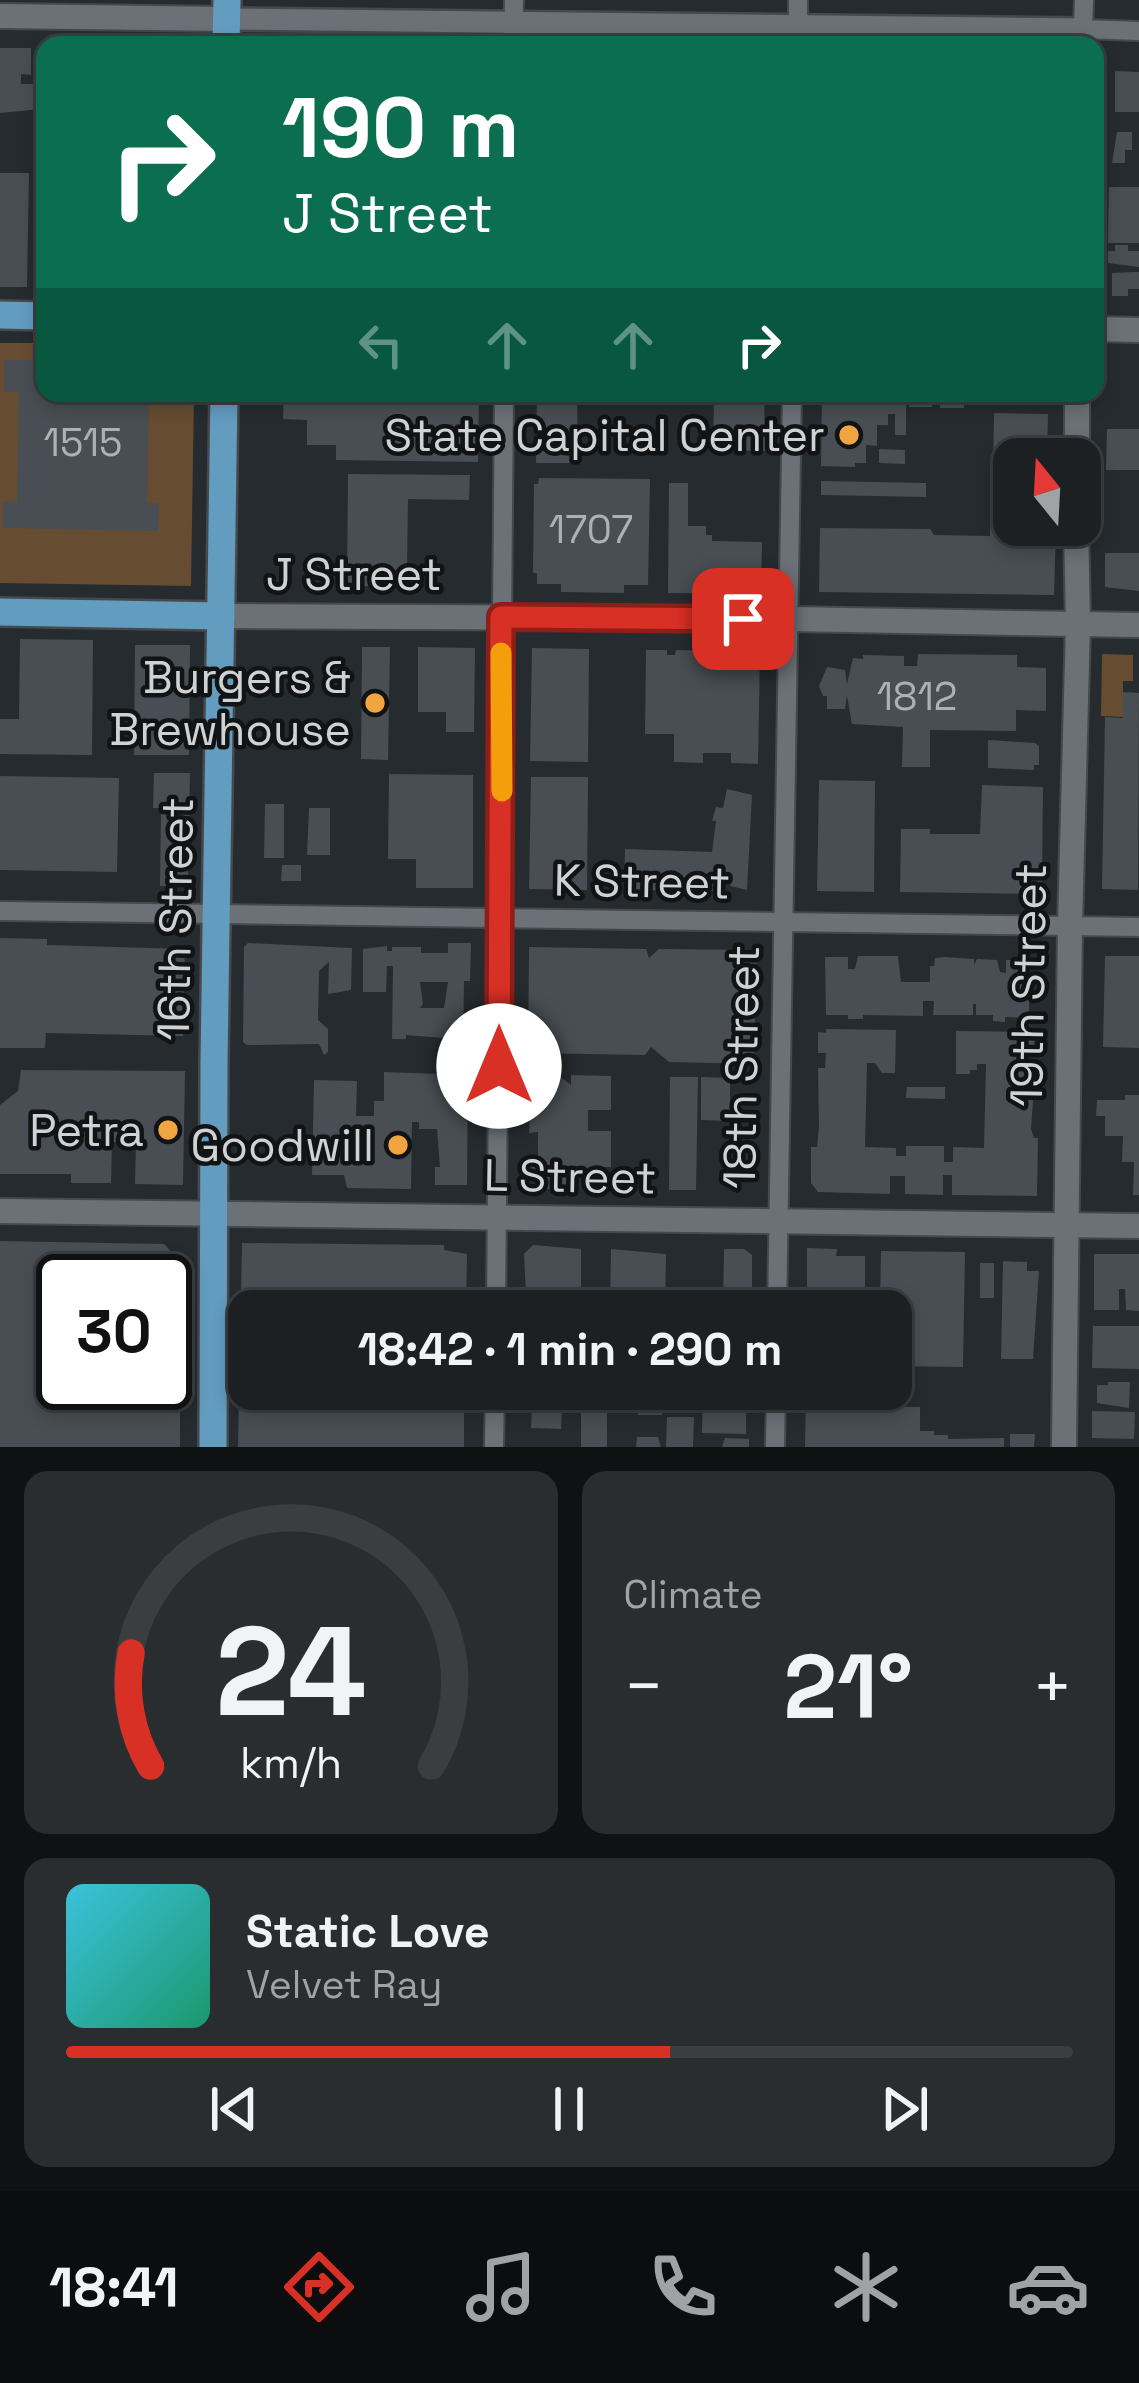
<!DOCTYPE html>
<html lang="en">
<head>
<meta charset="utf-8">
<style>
  :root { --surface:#1c2023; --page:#292d30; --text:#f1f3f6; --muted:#a0a3a6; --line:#3a3e41; --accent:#d93025 }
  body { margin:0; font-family:"Space Grotesk",sans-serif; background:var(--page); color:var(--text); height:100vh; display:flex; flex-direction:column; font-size:45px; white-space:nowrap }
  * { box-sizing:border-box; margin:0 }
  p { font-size:39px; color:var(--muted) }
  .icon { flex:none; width:66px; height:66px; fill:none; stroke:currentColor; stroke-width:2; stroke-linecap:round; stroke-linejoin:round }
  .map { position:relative; height:1447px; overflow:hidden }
  .panel { display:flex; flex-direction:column; gap:24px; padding:24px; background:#0f1213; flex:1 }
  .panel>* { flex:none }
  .top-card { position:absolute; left:36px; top:36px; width:1068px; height:366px; border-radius:24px; box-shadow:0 6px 18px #0003,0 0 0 3px var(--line); background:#0b6e4f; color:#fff; overflow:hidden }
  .needle { width:78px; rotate:342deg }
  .buttons { position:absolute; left:993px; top:438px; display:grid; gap:24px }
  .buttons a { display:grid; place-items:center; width:108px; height:108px; border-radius:24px; background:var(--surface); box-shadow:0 6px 18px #0003,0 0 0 3px var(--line); font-size:60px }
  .speed { position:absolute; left:36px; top:1254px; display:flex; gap:24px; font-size:60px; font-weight:700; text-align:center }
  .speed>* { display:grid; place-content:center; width:156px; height:156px; border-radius:50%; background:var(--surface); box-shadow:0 6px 18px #0003,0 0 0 3px var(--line); line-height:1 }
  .speed .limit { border:6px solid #111; border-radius:18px; background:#fff; color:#111 }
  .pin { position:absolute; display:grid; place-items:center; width:102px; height:102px; color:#fff; margin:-51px; border-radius:24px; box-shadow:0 6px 18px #0006 }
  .me { position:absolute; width:132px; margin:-66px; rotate:0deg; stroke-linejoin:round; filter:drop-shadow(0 0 9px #0008) }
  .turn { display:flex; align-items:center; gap:42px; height:252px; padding:0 48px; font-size:54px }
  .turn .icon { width:156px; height:156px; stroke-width:2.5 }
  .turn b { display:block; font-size:84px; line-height:102px }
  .lanes { display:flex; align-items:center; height:114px; padding:0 48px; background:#0003; justify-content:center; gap:60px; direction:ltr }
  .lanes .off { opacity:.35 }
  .big { font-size:90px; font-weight:700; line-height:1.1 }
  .panel .widget { flex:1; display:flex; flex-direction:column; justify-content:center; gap:18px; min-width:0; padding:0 42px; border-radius:24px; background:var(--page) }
  .panel .dial { align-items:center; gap:0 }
  .dial svg { height:312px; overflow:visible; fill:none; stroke:var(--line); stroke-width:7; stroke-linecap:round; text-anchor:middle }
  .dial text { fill:var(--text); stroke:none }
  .song { display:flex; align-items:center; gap:36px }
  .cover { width:144px; height:144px; border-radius:18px; background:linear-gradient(135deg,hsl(190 70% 55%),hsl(160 70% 35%)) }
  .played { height:12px; border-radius:6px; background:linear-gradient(90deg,var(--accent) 60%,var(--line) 60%) }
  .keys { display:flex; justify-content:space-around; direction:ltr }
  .heat { display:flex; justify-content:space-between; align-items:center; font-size:66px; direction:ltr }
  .panel .tiles { flex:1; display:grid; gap:24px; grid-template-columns:1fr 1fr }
  .widget:last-child { grid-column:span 2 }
  .trip { position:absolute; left:228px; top:1290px; width:684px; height:120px; border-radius:24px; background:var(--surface); box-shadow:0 6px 18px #0003,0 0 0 3px var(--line); font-weight:700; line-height:120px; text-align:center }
  .menu { display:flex; height:192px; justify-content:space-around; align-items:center; background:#0b0d0e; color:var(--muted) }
  .menu .icon { width:84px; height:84px }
  .menu .on { color:var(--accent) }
  .menu b { font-size:54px; color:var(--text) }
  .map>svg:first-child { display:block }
  .green { fill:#664d31 }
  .building { fill:#484e53; fill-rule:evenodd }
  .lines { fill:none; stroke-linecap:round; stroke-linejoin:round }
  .minor-casing { stroke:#45494c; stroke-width:22 }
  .tertiary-casing { stroke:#45494c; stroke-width:26 }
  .secondary-casing { stroke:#45494c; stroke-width:28 }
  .primary-casing { stroke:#45494c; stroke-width:32 }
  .minor { stroke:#6b7176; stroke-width:18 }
  .tertiary { stroke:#6b7176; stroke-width:21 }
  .secondary { stroke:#6b7176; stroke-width:24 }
  .primary { stroke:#629cbf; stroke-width:27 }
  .route-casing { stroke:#8d1f18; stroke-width:30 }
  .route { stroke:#d93025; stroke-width:21 }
  .slow { stroke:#f59e0b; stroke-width:21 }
  .poi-dot { fill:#f1a540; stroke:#111315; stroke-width:4.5 }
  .labels { text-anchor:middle; stroke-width:9; stroke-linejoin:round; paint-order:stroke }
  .number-label { font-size:39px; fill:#adb1b4 }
  .poi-label { font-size:45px; fill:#cfd2d5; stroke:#111315; text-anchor:end }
  .street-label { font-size:45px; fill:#cfd2d5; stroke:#111315 }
</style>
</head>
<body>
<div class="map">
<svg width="1139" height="1447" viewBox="0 0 1139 1447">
  <rect width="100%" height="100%" fill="#262b2f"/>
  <g class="green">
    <polygon points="0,343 45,343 45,393 194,393 191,586 0,583"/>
    <polygon points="1102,654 1133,655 1133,681 1123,681 1123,717 1101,716"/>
  </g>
  <g class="building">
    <polygon points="0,48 31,48 31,75 21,74 21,84 41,84 41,109 0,113"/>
    <polygon points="1115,71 1139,72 1139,112 1115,112"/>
    <polygon points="1117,132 1132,132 1132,150 1125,150 1125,163 1112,163"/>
    <polygon points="0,173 29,173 27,287 0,287"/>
    <polygon points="1109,187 1139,187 1139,243 1108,243"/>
    <polygon points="1115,245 1128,245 1128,251 1139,251 1139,267 1108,263 1108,251 1115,251"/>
    <polygon points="1133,272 1139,272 1139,289 1128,289 1128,296 1112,296 1112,273"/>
    <polygon points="4,360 45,360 45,393 149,393 147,503 159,503 158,531 3,528 3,501 17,502 19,392 4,392"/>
    <polygon points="284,393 479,393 478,462 336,460 336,445 307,445 307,420 283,419"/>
    <polygon points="537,393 577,393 578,463 536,463"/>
    <polygon points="685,393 764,393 765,451 713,450 714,402 685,401"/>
    <polygon points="822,393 906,393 906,435 895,435 895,414 888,414 888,425 877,425 877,446 866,445 866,463 855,463 855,467 821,466"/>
    <rect x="909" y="393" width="23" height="14"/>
    <rect x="940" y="393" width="24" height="15"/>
    <rect x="968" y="393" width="23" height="10"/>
    <polygon points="994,413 1048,414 1047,459 1014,459 1014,469 993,469"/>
    <polygon points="1107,429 1139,429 1139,470 1106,470"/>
    <polygon points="879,449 905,450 905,464 879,463"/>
    <polygon points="348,474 470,475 469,500 408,499 407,568 416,572 415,584 347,587"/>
    <polygon points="539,478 650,479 648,585 624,585 624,593 561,592 561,584 537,584 537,573 533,573 534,484 538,484"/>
    <polygon points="821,481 926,483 926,497 821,495"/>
    <polygon points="669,483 688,483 688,526 706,526 706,535 712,535 712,541 762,542 761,594 668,593"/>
    <polygon points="991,484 1014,484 1014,525 1056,525 1054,595 819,592 820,528 930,529 934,535 990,536"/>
    <polygon points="1105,553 1139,553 1139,591 1105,587"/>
    <polygon points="20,639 93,640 92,755 0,754 0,719 19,719"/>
    <polygon points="135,645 190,645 189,755 134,755"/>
    <polygon points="362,647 390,647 388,760 361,759"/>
    <polygon points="418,647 475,648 474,732 446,732 446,712 418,712"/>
    <polygon points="532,648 589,649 588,762 530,761"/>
    <polygon points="646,650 667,650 667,655 675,655 676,650 715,651 715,657 733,657 733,651 760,651 758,764 731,763 731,753 703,753 703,763 674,762 674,734 645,734"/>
    <polygon points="918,654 1017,655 1017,667 1046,668 1046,711 1016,710 1016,731 930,730 930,767 902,767 903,727 852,724 847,696 845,709 827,709 827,696 823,696 819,686 827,667 845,670 847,684 853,658 863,659 863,655 904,656 904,666 917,666"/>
    <polygon points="1123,692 1139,693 1138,890 1102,889 1105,717 1123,718"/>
    <polygon points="988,740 1035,743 1039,746 1039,765 1034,765 1034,770 988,768"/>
    <polygon points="154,773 190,773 188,886 160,886 161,808 153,808"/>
    <polygon points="389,774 473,775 473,888 416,888 416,859 388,859"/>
    <polygon points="0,776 119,778 117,872 0,870"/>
    <polygon points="531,777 588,777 587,890 529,889"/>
    <polygon points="819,780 875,781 874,892 817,891"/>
    <polygon points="982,785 1043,787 1042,884 1033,894 900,892 901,829 930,829 930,834 980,834"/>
    <polygon points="727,789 752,795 747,890 730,886 732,879 715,877 713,891 624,890 625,849 712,852 716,821 712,821 716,807 723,808"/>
    <polygon points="265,804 284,804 284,858 264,858"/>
    <polygon points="309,808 330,808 330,855 307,855"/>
    <polygon points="282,865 301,865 301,881 281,881"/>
    <polygon points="0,938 47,939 47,945 185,949 183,1036 46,1033 45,1048 0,1048"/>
    <polygon points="248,943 352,948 351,990 328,994 329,962 319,971 318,1020 328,1029 328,1052 324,1055 319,1044 247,1045 243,1042 244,947"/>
    <path d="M448,943H471L470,981H464L463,1054H450V1049H444V1038L406,1035V1039H392L393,966H387L386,992H363V949L387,946V951H392V947H421V953H448ZM420,982H448L444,1008H420L423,1004Z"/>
    <polygon points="529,947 646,949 649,958 659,949 756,950 754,1064 669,1062 651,1047 645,1055 528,1053"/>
    <polygon points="858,956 898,956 901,982 930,982 930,966 934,966 935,958 944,957 974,959 974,965 977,959 997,960 1000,972 1006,973 1006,960 1030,960 1029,1018 1005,1017 1005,1022 993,1021 993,1015 976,1015 976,1004 973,1004 973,1015 933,1015 934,1001 923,1001 923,1016 863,1015 863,1019 848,1019 848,1015 826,1015 825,957 848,957 848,969 855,969"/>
    <polygon points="1105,956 1139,956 1139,1048 1103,1047"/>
    <polygon points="826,1029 896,1030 895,1073 882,1073 875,1063 867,1063 865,1147 896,1148 896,1156 906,1156 906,1146 944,1146 944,1162 953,1162 953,1147 984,1148 986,1064 977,1064 977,1070 970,1070 970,1074 956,1074 956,1031 1034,1032 1034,1055 1026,1055 1025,1071 1035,1071 1031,1129 1034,1138 1038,1138 1037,1196 952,1195 952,1175 943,1175 943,1195 905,1194 905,1176 890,1176 890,1194 818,1192 811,1183 811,1147 817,1147 819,1127 818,1068 825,1068 826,1053 818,1053 818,1032 826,1033"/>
    <polygon points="21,1070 185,1071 183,1185 135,1184 136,1142 112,1142 111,1183 71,1183 71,1174 0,1174 0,1105 18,1091"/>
    <polygon points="384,1072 468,1075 467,1185 435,1185 435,1167 440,1167 437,1129 419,1129 419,1122 412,1122 411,1189 347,1188 344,1175 312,1175 314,1080 357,1081 356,1116 374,1116 374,1101 384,1101"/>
    <polygon points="571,1075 611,1076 611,1110 588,1110 588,1131 611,1131 611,1167 593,1167 593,1173 567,1170 566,1189 543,1189 543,1172 528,1169 528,1159 538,1158 538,1132 529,1133 531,1097 542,1079 559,1076 571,1085"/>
    <polygon points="670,1077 698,1077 696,1190 669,1190"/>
    <polygon points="701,1077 730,1078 730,1121 701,1120"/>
    <polygon points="907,1087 945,1087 945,1099 906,1098"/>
    <polygon points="1125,1095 1139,1095 1139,1195 1133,1195 1134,1162 1122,1162 1123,1136 1105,1136 1105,1116 1096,1116 1097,1100 1125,1100"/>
    <path d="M0,1241L164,1244L181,1262V1326L178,1331L180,1346L175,1370L180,1373V1447H0ZM63,1281H165V1383H63V1373L37,1364L36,1356L44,1357L46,1334L37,1333L40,1326L63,1318Z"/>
    <polygon points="242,1243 444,1245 444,1250 467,1254 466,1311 249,1311 249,1389 337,1389 337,1408 399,1409 399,1389 464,1389 464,1447 238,1447"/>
    <polygon points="533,1245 581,1249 581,1294 526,1294 524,1254"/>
    <polygon points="807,1248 837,1249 836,1256 865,1256 865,1297 837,1297 837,1288 807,1288"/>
    <polygon points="611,1249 666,1254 665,1311 610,1311"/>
    <polygon points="724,1249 744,1249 752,1255 752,1311 723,1311"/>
    <polygon points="881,1251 965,1252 963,1367 891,1366 891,1311 880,1311"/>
    <polygon points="1094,1254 1139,1254 1139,1311 1126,1310 1125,1289 1119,1289 1119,1310 1094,1310"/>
    <polygon points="1003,1261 1027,1262 1027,1271 1039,1271 1033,1359 1001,1359"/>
    <rect x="980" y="1263" width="14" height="35"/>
    <polygon points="1093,1326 1139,1326 1139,1369 1092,1368"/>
    <polygon points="1108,1382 1130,1382 1129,1408 1097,1403 1097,1385 1108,1385"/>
    <rect x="581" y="1389" width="26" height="58"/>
    <rect x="638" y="1389" width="24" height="26"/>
    <polygon points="703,1389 744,1389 744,1402 722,1401 722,1406 746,1406 746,1434 702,1433"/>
    <polygon points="806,1389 894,1389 894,1407 920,1407 920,1431 934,1431 934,1435 948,1435 948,1439 1004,1438 1004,1447 805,1447"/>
    <polygon points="532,1408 562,1409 561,1429 531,1428"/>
    <polygon points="1092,1411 1135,1412 1134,1439 1092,1438"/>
    <polygon points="667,1417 694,1417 693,1447 666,1447"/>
    <polygon points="1010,1434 1035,1434 1034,1447 1010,1447"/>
    <polygon points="637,1437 658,1437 661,1447 636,1447"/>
    <polygon points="725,1438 749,1439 749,1447 722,1447"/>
  </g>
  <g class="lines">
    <g class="minor-casing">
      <g id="minor">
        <polyline points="1084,0 1083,29 1139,31"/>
        <polyline points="513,45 514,0"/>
        <polyline points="798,45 798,0"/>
        <polyline points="0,911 1139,927"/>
        <polyline points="496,1311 504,393"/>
        <polyline points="777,1311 792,393"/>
        <polyline points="494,1447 495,1389"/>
        <polyline points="775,1447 776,1389"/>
      </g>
    </g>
    <g class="tertiary-casing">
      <polyline id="tertiary" points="227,19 1083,29 1083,45"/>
    </g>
    <g class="secondary-casing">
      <g id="secondary">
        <polyline points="0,16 227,19"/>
        <polyline points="1095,329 1139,330"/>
        <polyline points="1077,393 1077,459"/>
        <polyline points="221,616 790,619 1139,625"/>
        <polyline points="0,1211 1139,1226"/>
        <polyline points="1064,1447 1070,925 1078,624 1076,525"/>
      </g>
    </g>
    <g class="primary-casing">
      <g id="primary">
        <polyline points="226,45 227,0"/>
        <polyline points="0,315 45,316"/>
        <polyline points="0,612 221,616"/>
        <polyline points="213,1447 214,1063 224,393"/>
      </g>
    </g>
    <use href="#minor" class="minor"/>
    <use href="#tertiary" class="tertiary"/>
    <use href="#secondary" class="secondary"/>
    <use href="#primary" class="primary"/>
  </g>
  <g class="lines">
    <g class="route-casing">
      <polyline id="route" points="499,1066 501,617 743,619"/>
    </g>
    <use href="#route" class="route"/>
    <polyline class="slow" points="501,653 502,791"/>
  </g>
  <g class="poi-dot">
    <circle cx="849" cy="435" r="12"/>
    <circle cx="375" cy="703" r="12"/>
    <circle cx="168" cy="1130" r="12"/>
    <circle cx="398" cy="1145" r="12"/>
  </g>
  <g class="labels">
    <g class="number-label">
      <text x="83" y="456">1515</text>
      <text x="591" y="543">1707</text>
      <text x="917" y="710">1812</text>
    </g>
    <g class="poi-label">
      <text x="825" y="451">State Capital Center</text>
      <text x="351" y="693">Burgers &amp;<tspan x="351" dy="52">Brewhouse</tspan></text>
      <text x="144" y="1146">Petra</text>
      <text x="374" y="1161">Goodwill</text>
    </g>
    <g class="street-label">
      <text x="354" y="590">J Street</text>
      <text transform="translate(642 881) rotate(1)" y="16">K Street</text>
      <text transform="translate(175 919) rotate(-89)" y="16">16th Street</text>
      <text transform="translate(1028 985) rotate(-89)" y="16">19th Street</text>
      <text transform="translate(741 1067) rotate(-89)" y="16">18th Street</text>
      <text transform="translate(570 1176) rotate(1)" y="16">L Street</text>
    </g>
  </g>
</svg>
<div class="buttons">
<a><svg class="needle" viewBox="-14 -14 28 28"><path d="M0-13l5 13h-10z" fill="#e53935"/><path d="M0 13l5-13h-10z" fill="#a0a3a6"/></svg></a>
</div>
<div class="speed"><div class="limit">30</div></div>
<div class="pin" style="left:743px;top:619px;background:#d93025"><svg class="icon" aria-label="arrive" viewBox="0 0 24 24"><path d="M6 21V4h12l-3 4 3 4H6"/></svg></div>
<svg class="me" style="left:499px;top:1066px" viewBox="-20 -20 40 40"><circle r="19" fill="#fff"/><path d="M0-13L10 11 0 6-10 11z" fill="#d93025"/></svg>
<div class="trip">18:42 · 1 min · 290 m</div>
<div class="top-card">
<div class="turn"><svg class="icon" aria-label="right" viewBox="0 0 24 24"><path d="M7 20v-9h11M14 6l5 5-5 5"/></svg><div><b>190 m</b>J Street</div></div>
<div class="lanes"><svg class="icon off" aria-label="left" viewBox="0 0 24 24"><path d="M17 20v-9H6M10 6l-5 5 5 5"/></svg><svg class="icon off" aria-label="ahead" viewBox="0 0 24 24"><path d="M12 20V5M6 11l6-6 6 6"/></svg><svg class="icon off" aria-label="ahead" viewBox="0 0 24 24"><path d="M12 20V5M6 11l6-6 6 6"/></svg><svg class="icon" aria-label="right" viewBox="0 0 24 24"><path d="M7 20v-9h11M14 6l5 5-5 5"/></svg></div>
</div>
</div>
<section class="panel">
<div class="tiles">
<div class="widget dial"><svg viewBox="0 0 100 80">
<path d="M14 69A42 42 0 1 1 86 69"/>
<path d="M14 69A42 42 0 0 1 9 40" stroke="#d93025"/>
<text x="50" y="56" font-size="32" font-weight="700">24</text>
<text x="50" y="72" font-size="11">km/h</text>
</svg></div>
<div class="widget"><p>Climate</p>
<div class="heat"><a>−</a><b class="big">21°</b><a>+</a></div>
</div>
<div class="widget">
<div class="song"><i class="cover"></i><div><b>Static Love</b><p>Velvet Ray</p></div></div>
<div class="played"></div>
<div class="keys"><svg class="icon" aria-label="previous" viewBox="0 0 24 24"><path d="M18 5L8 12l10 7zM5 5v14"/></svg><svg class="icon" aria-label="pause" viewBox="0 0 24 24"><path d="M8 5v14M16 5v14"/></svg><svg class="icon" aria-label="next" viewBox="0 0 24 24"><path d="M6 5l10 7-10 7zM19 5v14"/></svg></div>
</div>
</div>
</section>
<nav class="menu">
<b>18:41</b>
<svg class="icon on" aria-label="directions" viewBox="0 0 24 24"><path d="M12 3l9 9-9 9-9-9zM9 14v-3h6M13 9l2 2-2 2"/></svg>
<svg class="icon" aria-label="music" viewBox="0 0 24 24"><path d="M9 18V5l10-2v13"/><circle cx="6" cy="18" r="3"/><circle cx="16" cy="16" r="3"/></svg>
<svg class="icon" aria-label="phone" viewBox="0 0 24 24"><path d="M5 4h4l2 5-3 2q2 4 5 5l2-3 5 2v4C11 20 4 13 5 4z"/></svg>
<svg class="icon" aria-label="climate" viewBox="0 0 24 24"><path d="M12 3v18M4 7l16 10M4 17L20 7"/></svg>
<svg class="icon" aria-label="car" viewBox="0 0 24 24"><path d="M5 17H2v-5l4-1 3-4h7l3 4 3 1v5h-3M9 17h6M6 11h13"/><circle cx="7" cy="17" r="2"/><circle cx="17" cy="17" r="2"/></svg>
</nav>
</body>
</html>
